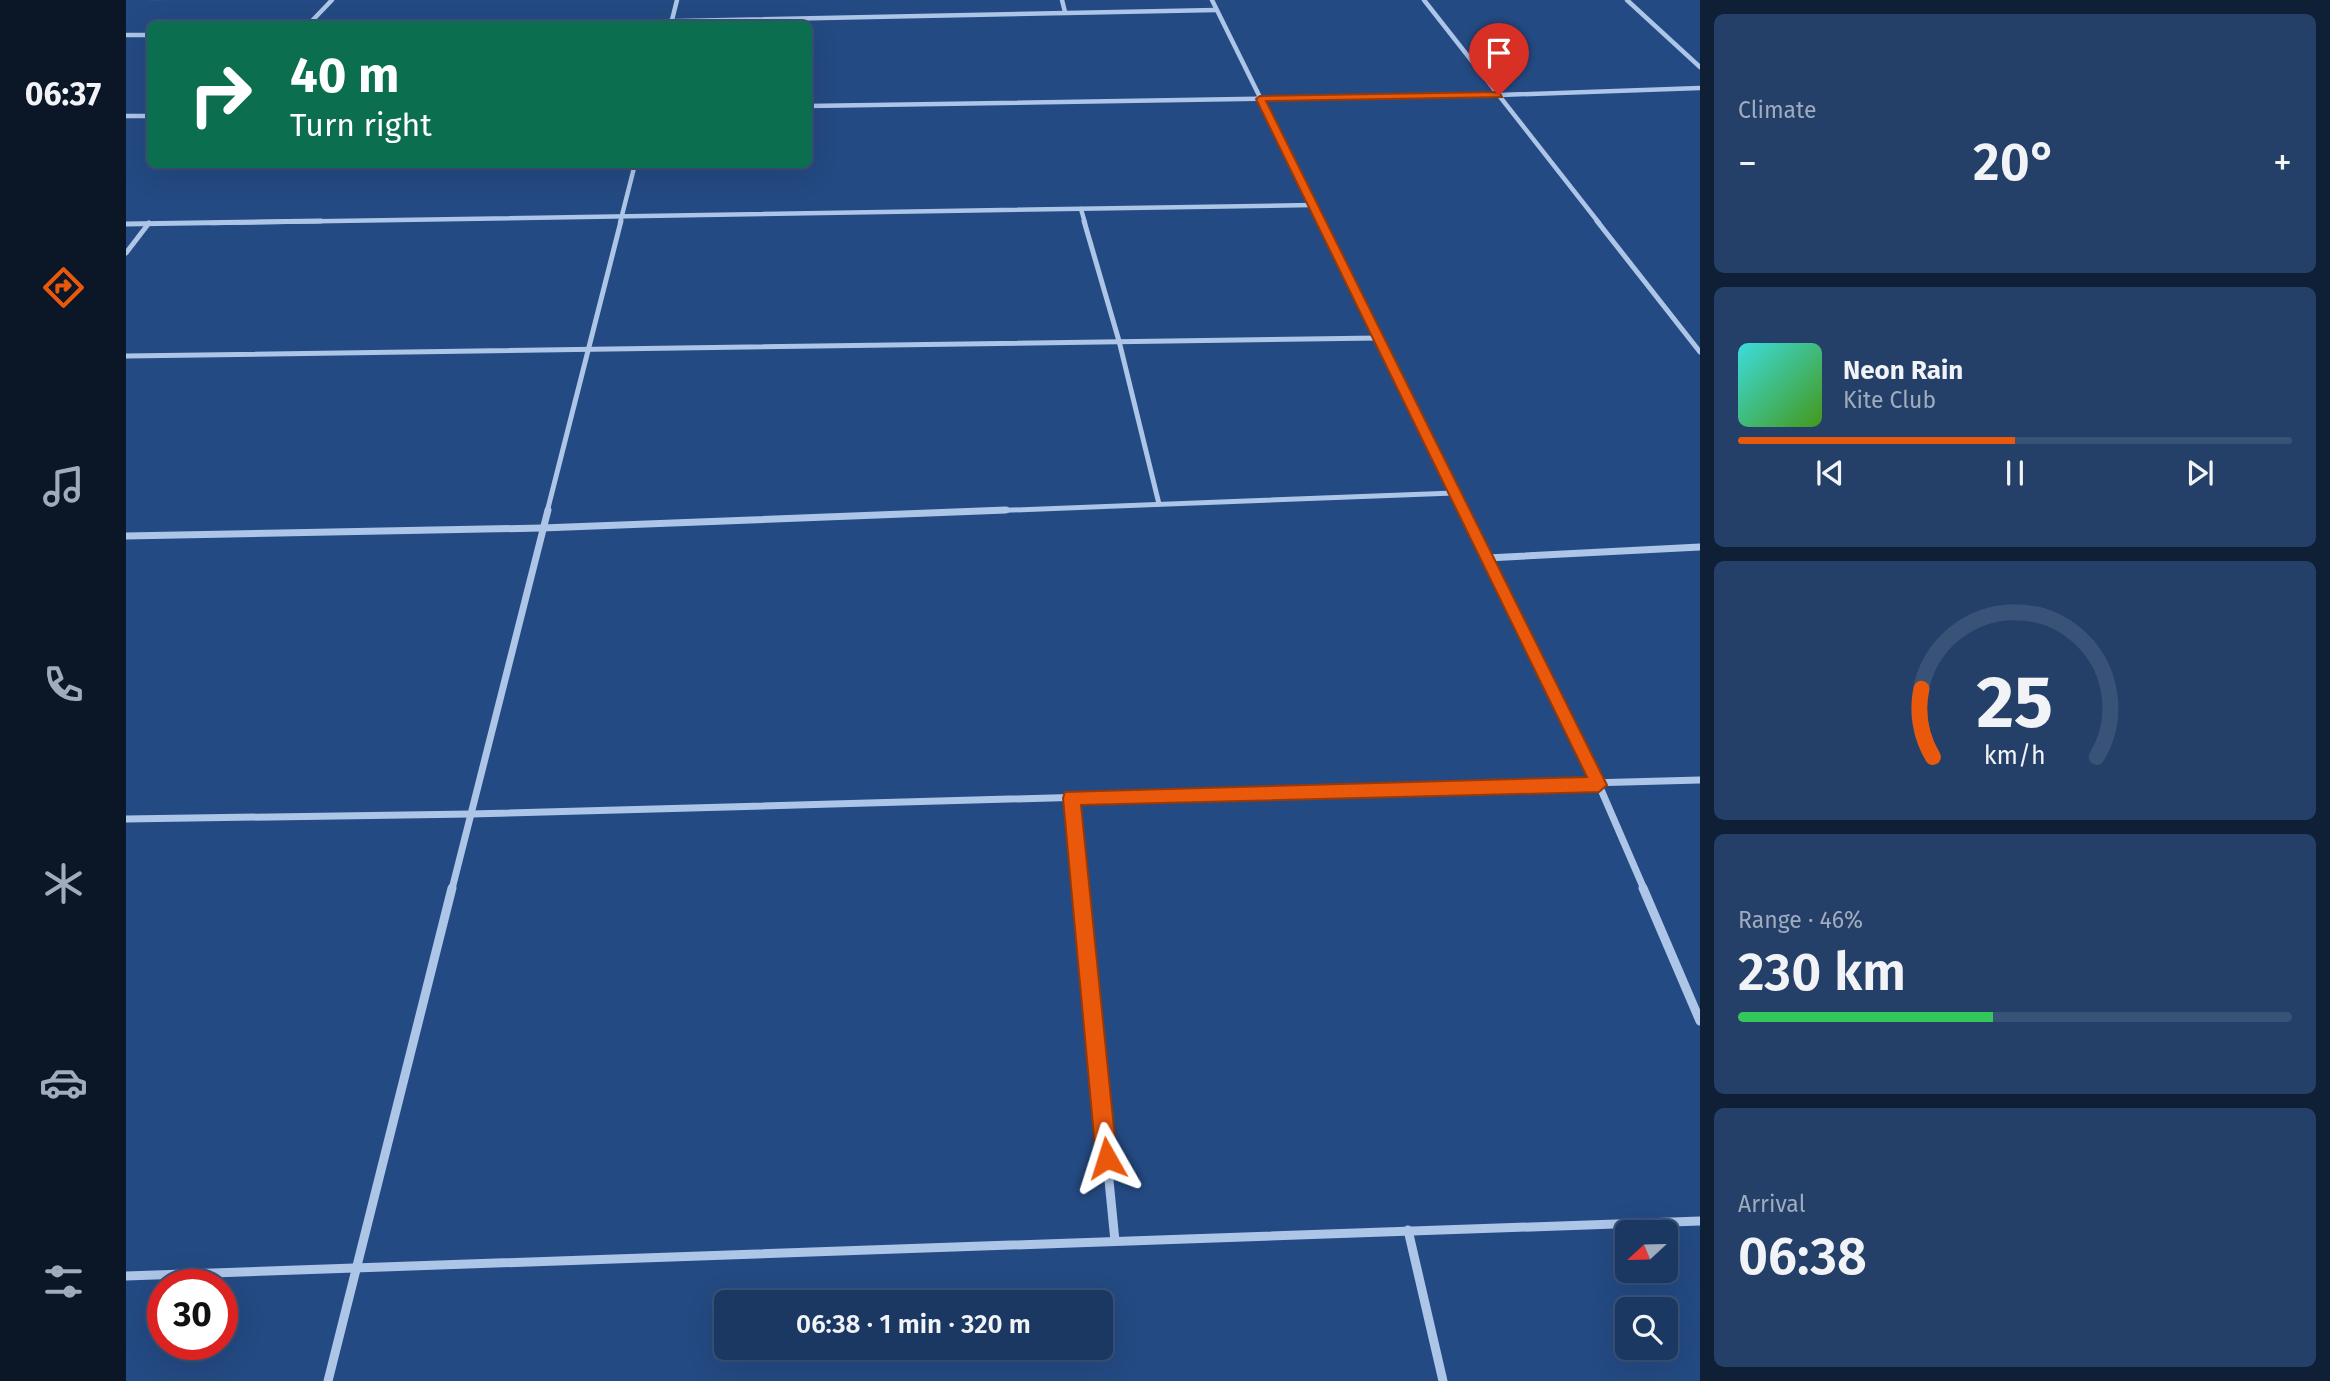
<!DOCTYPE html>
<html lang="en">
<head>
<meta charset="utf-8">
<style>
  :root { --surface:#1b3862; --page:#243f68; --text:#f1f3f6; --muted:#a0acbe; --line:#395277; --accent:#ea580c }
  body { margin:0; font-family:"Fira Sans",sans-serif; background:var(--page); color:var(--text); height:100vh; display:flex; flex-direction:column; font-size:26px; white-space:nowrap }
  * { box-sizing:border-box; margin:0 }
  p { font-size:23px; color:var(--muted) }
  .icon { flex:none; width:38px; height:38px; fill:none; stroke:currentColor; stroke-width:2; stroke-linecap:round; stroke-linejoin:round }
  .map { position:relative; flex:1; overflow:hidden }
  .panel { display:flex; flex-direction:column; gap:14px; padding:14px; background:#0f1f36; width:630px }
  .panel>* { flex:none }
  .guide { position:absolute; left:21px; top:21px; width:665px; height:147px; border-radius:10px; box-shadow:0 7px 28px #0002,0 0 0 2px var(--line); background:#0b6e4f; color:#fff; overflow:hidden }
  .needle { width:46px; rotate:248deg }
  .tools { position:absolute; left:1489px; top:1220px; display:grid; gap:14px }
  .tools a { display:grid; place-items:center; width:63px; height:63px; border-radius:10px; background:var(--surface); box-shadow:0 7px 28px #0002,0 0 0 2px var(--line); font-size:35px }
  .speed { position:absolute; left:21px; top:1269px; display:flex; gap:14px; font-size:35px; font-weight:700; text-align:center }
  .speed>* { display:grid; place-content:center; width:91px; height:91px; border-radius:50%; background:var(--surface); box-shadow:0 7px 28px #0002,0 0 0 2px var(--line); line-height:1 }
  .speed .limit { border:10px solid #d22; background:#fff; color:#111 }
  .pin { position:absolute; display:grid; place-items:center; width:60px; height:60px; color:#fff; margin:-72px -30px; border-radius:50% 50% 50% 0; rotate:-45deg; box-shadow:0 0 7px #0007 }
  .pin .icon { rotate:45deg }
  .me { position:absolute; width:77px; margin:-38px; rotate:354deg; stroke-linejoin:round; filter:drop-shadow(0 0 5px #0008) }
  .turn { display:flex; align-items:center; gap:24px; height:147px; padding:0 28px; font-size:32px }
  .turn .icon { width:91px; height:91px; stroke-width:2.5 }
  .turn b { display:block; font-size:49px; line-height:60px }
  .big { font-size:52px; font-weight:600; line-height:1.1 }
  .panel .tile { flex:1; display:flex; flex-direction:column; justify-content:center; gap:10px; min-width:0; padding:0 24px; border-radius:10px; background:var(--page) }
  .panel .dial { align-items:center; gap:0 }
  .dial svg { height:182px; overflow:visible; fill:none; stroke:var(--line); stroke-width:7; stroke-linecap:round; text-anchor:middle }
  .dial text { fill:var(--text); stroke:none }
  .song { display:flex; align-items:center; gap:21px }
  .cover { width:84px; height:84px; border-radius:10px; background:linear-gradient(135deg,hsl(180 70% 55%),hsl(100 70% 35%)) }
  .played { height:7px; border-radius:4px; background:linear-gradient(90deg,var(--accent) 50%,var(--line) 50%) }
  .keys { display:flex; justify-content:space-around; direction:ltr }
  .heat { display:flex; justify-content:space-between; align-items:center; font-size:38px; direction:ltr }
  .charge { height:10px; border-radius:5px; background:linear-gradient(90deg,#34c759 46%,var(--line) 0) }
  .trip { position:absolute; left:588px; top:1290px; width:399px; height:70px; border-radius:10px; background:var(--surface); box-shadow:0 7px 28px #0002,0 0 0 2px var(--line); font-weight:600; line-height:70px; text-align:center }
  main { display:flex; flex:1; min-height:0 }
  .tab-bar { display:flex; flex-direction:column; width:126px; justify-content:space-around; align-items:center; background:#0b1627; color:var(--muted) }
  .tab-bar .icon { width:49px; height:49px }
  .tab-bar .current { color:var(--accent) }
  .tab-bar b { font-size:32px; color:var(--text) }
  .map>svg:first-child { display:block }
  .lines { fill:none; stroke-linecap:round; stroke-linejoin:round }
  .minor-far3 { stroke:#adc5e7; stroke-width:4.5 }
  .minor-far2 { stroke:#adc5e7; stroke-width:5 }
  .minor-far1 { stroke:#adc5e7; stroke-width:7 }
  .minor { stroke:#adc5e7; stroke-width:9 }
  .wall { fill:#2e5389 }
  .route { fill:#ea580c; stroke:#983908; stroke-width:2 }
</style>
</head>
<body>
<main>
<nav class="tab-bar">
<b>06:37</b>
<svg class="icon current" aria-label="directions" viewBox="0 0 24 24"><path d="M12 3l9 9-9 9-9-9zM9 14v-3h6M13 9l2 2-2 2"/></svg>
<svg class="icon" aria-label="music" viewBox="0 0 24 24"><path d="M9 18V5l10-2v13"/><circle cx="6" cy="18" r="3"/><circle cx="16" cy="16" r="3"/></svg>
<svg class="icon" aria-label="phone" viewBox="0 0 24 24"><path d="M5 4h4l2 5-3 2q2 4 5 5l2-3 5 2v4C11 20 4 13 5 4z"/></svg>
<svg class="icon" aria-label="climate" viewBox="0 0 24 24"><path d="M12 3v18M4 7l16 10M4 17L20 7"/></svg>
<svg class="icon" aria-label="car" viewBox="0 0 24 24"><path d="M5 17H2v-5l4-1 3-4h7l3 4 3 1v5h-3M9 17h6M6 11h13"/><circle cx="7" cy="17" r="2"/><circle cx="17" cy="17" r="2"/></svg>
<svg class="icon" aria-label="filters" viewBox="0 0 24 24"><path d="M4 7h16M4 17h16"/><circle cx="9" cy="7" r="2"/><circle cx="15" cy="17" r="2"/></svg>
</nav>
<div class="map">
<svg width="1574" height="1381" viewBox="0 0 1574 1381">
  <rect width="100%" height="100%" fill="#244a83"/>
  <g class="lines">
    <g class="minor-far3">
      <polyline points="936,0 939,12"/>
      <polyline points="1086,0 1196,223"/>
      <polyline points="1298,0 1473,223"/>
      <polyline points="1501,0 1574,67"/>
      <polyline points="183,24 206,0"/>
      <polyline points="406,24 1090,10"/>
      <polyline points="545,24 551,0"/>
      <polyline points="0,35 24,35"/>
      <polyline points="682,106 1373,95 1574,88"/>
      <polyline points="0,116 24,116"/>
      <polyline points="955,209 959,223"/>
      <polyline points="86,223 1187,205"/>
      <polyline points="494,223 509,164"/>
    </g>
    <g class="minor-far2">
      <polyline points="958,221 993,341 1033,504"/>
      <polyline points="1195,221 1338,512"/>
      <polyline points="1471,221 1574,352"/>
      <polyline points="0,224 195,221"/>
      <polyline points="0,253 23,223"/>
      <polyline points="0,356 1252,338"/>
      <polyline points="421,512 495,221"/>
      <polyline points="835,512 1328,493"/>
    </g>
    <g class="minor-far1">
      <polyline points="1338,510 1473,785 1518,889"/>
      <polyline points="0,536 416,528 880,510"/>
      <polyline points="1361,558 1574,547"/>
      <polyline points="945,798 954,889"/>
      <polyline points="0,819 345,814 1574,780"/>
      <polyline points="326,889 422,510"/>
    </g>
    <g class="minor">
      <polyline points="954,888 989,1241"/>
      <polyline points="1517,888 1574,1021"/>
      <polyline points="1282,1230 1317,1381"/>
      <polyline points="0,1276 1574,1221"/>
      <polyline points="202,1381 326,888"/>
    </g>
  </g>
  <polygon class="wall" points="24,0 45,0 24,1"/>
  <polygon class="route" points="1373,92 1376,97 1140,101 1481,785 1473,792 955,805 991,1158 988,1165 981,1169 973,1165 970,1158 937,798 939,792 1461,777 1130,99 1134,96"/>
</svg>
<div class="tools">
<a><svg class="needle" viewBox="-14 -14 28 28"><path d="M0-13l5 13h-10z" fill="#e53935"/><path d="M0 13l5-13h-10z" fill="#a0acbe"/></svg></a>
<a><svg class="icon" aria-label="search" viewBox="0 0 24 24"><circle cx="10" cy="10" r="6"/><path d="M15 15l6 6"/></svg></a>
</div>
<div class="speed"><div class="limit">30</div></div>
<div class="pin" style="left:1373px;top:95px;background:#d93025"><svg class="icon" aria-label="arrive" viewBox="0 0 24 24"><path d="M6 21V4h12l-3 4 3 4H6"/></svg></div>
<svg class="me" style="left:981px;top:1158px" viewBox="-20 -20 40 40"><path d="M0-17L14 15 0 8-14 15z" fill="#ea580c" stroke="#fff" stroke-width="4"/></svg>
<div class="trip">06:38 · 1 min · 320 m</div>
<div class="guide">
<div class="turn"><svg class="icon" aria-label="right" viewBox="0 0 24 24"><path d="M7 20v-9h11M14 6l5 5-5 5"/></svg><div><b>40 m</b>Turn right</div></div>
</div>
</div>
<section class="panel">
<div class="tile"><p>Climate</p>
<div class="heat"><a>−</a><b class="big">20°</b><a>+</a></div>
</div>
<div class="tile">
<div class="song"><i class="cover"></i><div><b>Neon Rain</b><p>Kite Club</p></div></div>
<div class="played"></div>
<div class="keys"><svg class="icon" aria-label="previous" viewBox="0 0 24 24"><path d="M18 5L8 12l10 7zM5 5v14"/></svg><svg class="icon" aria-label="pause" viewBox="0 0 24 24"><path d="M8 5v14M16 5v14"/></svg><svg class="icon" aria-label="next" viewBox="0 0 24 24"><path d="M6 5l10 7-10 7zM19 5v14"/></svg></div>
</div>
<div class="tile dial"><svg viewBox="0 0 100 80">
<path d="M14 69A42 42 0 1 1 86 69"/>
<path d="M14 69A42 42 0 0 1 9 39" stroke="#ea580c"/>
<text x="50" y="56" font-size="32" font-weight="700">25</text>
<text x="50" y="72" font-size="11">km/h</text>
</svg></div>
<div class="tile"><p>Range · 46%</p><b class="big">230 km</b><div class="charge"></div></div>
<div class="tile"><p>Arrival</p><b class="big">06:38</b></div>
</section>
</main>
</body>
</html>
